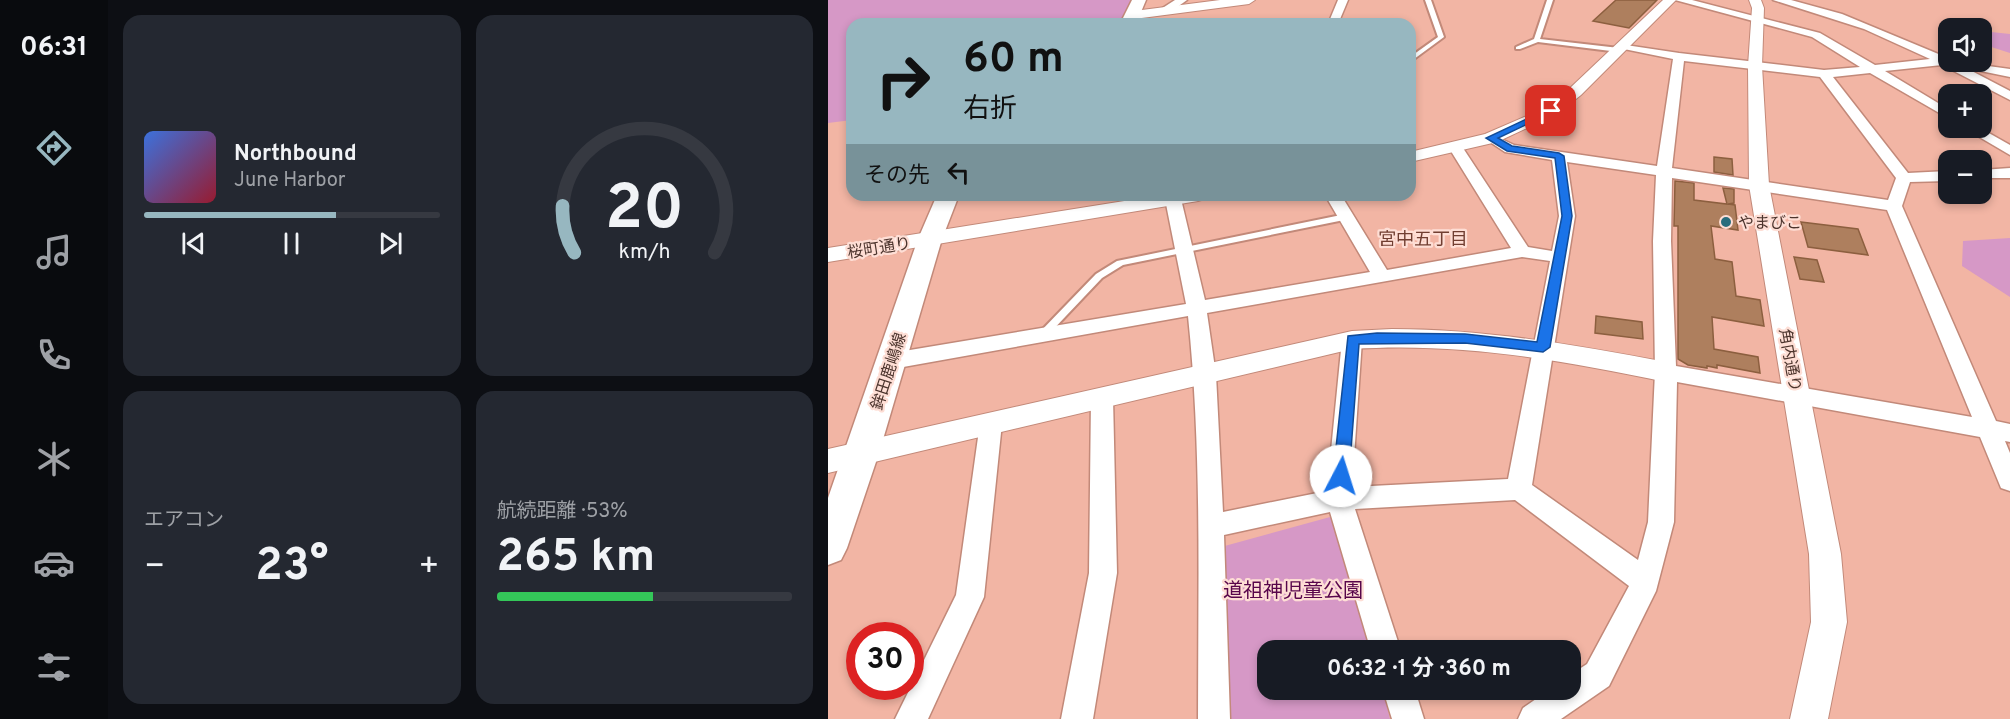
<!DOCTYPE html>
<html lang="ja">
<head>
<meta charset="utf-8">
<style>
  :root { --surface:#171b24; --page:#242831; --text:#f1f3f6; --muted:#9ea1a6; --line:#363941; --accent:#97b7c0 }
  body { margin:0; font-family:Overpass,"Noto Sans JP",sans-serif; background:var(--page); color:var(--text); height:100vh; display:flex; flex-direction:column; font-size:22px; white-space:nowrap }
  * { box-sizing:border-box; margin:0 }
  p { font-size:20px; color:var(--muted) }
  .icon { flex:none; width:33px; height:33px; fill:none; stroke:currentColor; stroke-width:2; stroke-linecap:round; stroke-linejoin:round }
  .map { position:relative; flex:1; overflow:hidden }
  .sheet { display:flex; flex-direction:column; gap:15px; padding:15px; background:#0d0f14; width:720px }
  .sheet>* { flex:none }
  .guide { position:absolute; left:18px; top:18px; width:570px; height:183px; border-radius:18px; box-shadow:0 3px 9px #0003; background:#97b7c0; color:#111; overflow:hidden }
  .controls { position:absolute; left:1110px; top:18px; display:grid; gap:12px }
  .controls a { display:grid; place-items:center; width:54px; height:54px; border-radius:12px; background:var(--surface); box-shadow:0 3px 9px #0003; font-size:30px }
  .speed { position:absolute; left:18px; top:622px; display:flex; gap:12px; font-size:30px; font-weight:700; text-align:center }
  .speed>* { display:grid; place-content:center; width:78px; height:78px; border-radius:50%; background:var(--surface); box-shadow:0 3px 9px #0003; line-height:1 }
  .speed .limit { border:9px solid #d22; background:#fff; color:#111 }
  .pin { position:absolute; display:grid; place-items:center; width:51px; height:51px; color:#fff; margin:-26px; border-radius:12px; box-shadow:0 3px 9px #0006 }
  .me { position:absolute; width:66px; margin:-33px; rotate:5deg; stroke-linejoin:round; filter:drop-shadow(0 0 4px #0008) }
  .turn { display:flex; align-items:center; gap:21px; height:126px; padding:0 18px; font-size:27px }
  .turn .icon { width:78px; height:78px; stroke-width:2.5 }
  .turn b { display:block; font-size:42px; line-height:51px }
  .then { display:flex; align-items:center; height:57px; padding:0 18px; background:#0003; gap:12px; font-size:22px }
  .big { font-size:45px; font-weight:700; line-height:1.1 }
  .sheet .card { flex:1; display:flex; flex-direction:column; justify-content:center; gap:9px; min-width:0; padding:0 21px; border-radius:18px; background:var(--page) }
  .sheet .dial { align-items:center; gap:0 }
  .dial svg { height:156px; overflow:visible; fill:none; stroke:var(--line); stroke-width:7; stroke-linecap:round; text-anchor:middle }
  .dial text { fill:var(--text); stroke:none }
  .song { display:flex; align-items:center; gap:18px }
  .cover { width:72px; height:72px; border-radius:9px; background:linear-gradient(135deg,hsl(220 70% 55%),hsl(350 70% 35%)) }
  .played { height:6px; border-radius:3px; background:linear-gradient(90deg,var(--accent) 65%,var(--line) 65%) }
  .keys { display:flex; justify-content:space-around; direction:ltr }
  .heat { display:flex; justify-content:space-between; align-items:center; font-size:33px; direction:ltr }
  .charge { height:9px; border-radius:4px; background:linear-gradient(90deg,#34c759 53%,var(--line) 0) }
  .sheet .tiles { flex:1; display:grid; gap:15px; grid-template-columns:repeat(2,1fr) }
  .trip { position:absolute; left:429px; top:640px; width:324px; height:60px; border-radius:18px; background:var(--surface); box-shadow:0 3px 9px #0003; font-weight:700; line-height:60px; text-align:center }
  main { display:flex; flex:1; min-height:0 }
  .dock { display:flex; flex-direction:column; width:108px; justify-content:space-around; align-items:center; background:#090b0e; color:var(--muted) }
  .dock .icon { width:42px; height:42px }
  .dock .on { color:var(--accent) }
  .dock b { font-size:27px; color:var(--text) }
  .map>svg:first-child { display:block }
  .green { fill:#d698c6 }
  .building { fill:#ae7f5e; stroke:#8c5f3f; stroke-width:1.5 }
  .lines { fill:none; stroke-linecap:round; stroke-linejoin:round }
  .service-casing { stroke:#c28979; stroke-width:4 }
  .minor-casing { stroke:#c28979; stroke-width:3 }
  .tertiary-casing { stroke:#c28979; stroke-width:2 }
  .secondary-casing { stroke:#c28979; stroke-width:3 }
  .service { fill:#fff; fill-rule:evenodd }
  .minor { fill:#fff; fill-rule:evenodd }
  .tertiary { fill:#fff; fill-rule:evenodd }
  .secondary { fill:#fff; fill-rule:evenodd }
  .route { fill:#1a73e8; stroke:#114b97; stroke-width:1.5 }
  .poi-dot { fill:#286d7d; stroke:#feded5; stroke-width:2 }
  .labels { text-anchor:middle; stroke-width:4.5; stroke-linejoin:round; paint-order:stroke }
  .poi-label { font-size:16px; fill:#4c342d; stroke:#feded5; text-anchor:start }
  .street-label { font-size:16px; fill:#4c342d; stroke:#feded5 }
  .neighbourhood-label { font-size:18px; fill:#713e31; stroke:#feded5 }
  .near-park-label { font-size:20px; fill:#58054b; stroke:#feded5 }
</style>
</head>
<body>
<main>
<nav class="dock">
<b>06:31</b>
<svg class="icon on" aria-label="directions" viewBox="0 0 24 24"><path d="M12 3l9 9-9 9-9-9zM9 14v-3h6M13 9l2 2-2 2"/></svg>
<svg class="icon" aria-label="music" viewBox="0 0 24 24"><path d="M9 18V5l10-2v13"/><circle cx="6" cy="18" r="3"/><circle cx="16" cy="16" r="3"/></svg>
<svg class="icon" aria-label="phone" viewBox="0 0 24 24"><path d="M5 4h4l2 5-3 2q2 4 5 5l2-3 5 2v4C11 20 4 13 5 4z"/></svg>
<svg class="icon" aria-label="climate" viewBox="0 0 24 24"><path d="M12 3v18M4 7l16 10M4 17L20 7"/></svg>
<svg class="icon" aria-label="car" viewBox="0 0 24 24"><path d="M5 17H2v-5l4-1 3-4h7l3 4 3 1v5h-3M9 17h6M6 11h13"/><circle cx="7" cy="17" r="2"/><circle cx="17" cy="17" r="2"/></svg>
<svg class="icon" aria-label="filters" viewBox="0 0 24 24"><path d="M4 7h16M4 17h16"/><circle cx="9" cy="7" r="2"/><circle cx="15" cy="17" r="2"/></svg>
</nav>
<section class="sheet">
<div class="tiles">
<div class="card">
<div class="song"><i class="cover"></i><div><b>Northbound</b><p>June Harbor</p></div></div>
<div class="played"></div>
<div class="keys"><svg class="icon" aria-label="previous" viewBox="0 0 24 24"><path d="M18 5L8 12l10 7zM5 5v14"/></svg><svg class="icon" aria-label="pause" viewBox="0 0 24 24"><path d="M8 5v14M16 5v14"/></svg><svg class="icon" aria-label="next" viewBox="0 0 24 24"><path d="M6 5l10 7-10 7zM19 5v14"/></svg></div>
</div>
<div class="card dial"><svg viewBox="0 0 100 80">
<path d="M14 69A42 42 0 1 1 86 69"/>
<path d="M14 69A42 42 0 0 1 8 45" stroke="#97b7c0"/>
<text x="50" y="56" font-size="32" font-weight="700">20</text>
<text x="50" y="72" font-size="11">km/h</text>
</svg></div>
<div class="card"><p>エアコン</p>
<div class="heat"><a>−</a><b class="big">23°</b><a>+</a></div>
</div>
<div class="card"><p>航続距離 · 53%</p><b class="big">265 km</b><div class="charge"></div></div>
</div>
</section>
<div class="map">
<svg width="1182" height="719" viewBox="0 0 1182 719">
  <rect width="100%" height="100%" fill="#f2b5a4"/>
  <g class="green">
    <polygon points="0,0 306,0 293,24 24,24 24,120 0,123"/>
    <polygon points="1154,31 1182,34 1182,53 1154,44"/>
    <polygon points="1182,238 1182,297 1134,266 1135,241"/>
    <polygon points="513,514 546,651 440,651 440,690 555,690 562,719 397,719 393,547"/>
  </g>
  <g class="building">
    <polygon points="788,0 829,0 801,28 765,21"/>
    <polygon points="886,157 904,159 905,175 886,172"/>
    <polygon points="847,181 866,183 866,200 899,204 895,188 906,189 906,203 900,204 907,205 910,230 883,226 887,259 904,262 908,296 932,300 936,326 884,317 886,349 930,357 932,373 889,365 889,368 879,366 879,368 860,365 850,359 850,226 846,226"/>
    <polygon points="973,222 1030,229 1040,255 980,247"/>
    <polygon points="966,257 989,260 996,282 972,279"/>
    <polygon points="768,316 814,322 815,339 767,333"/>
  </g>
  <g class="lines">
    <g class="service-casing">
      <g id="service">
        <polygon points="597,0 603,0 616,37 582,62 582,57 610,37"/>
        <polygon points="719,0 725,0 712,39 791,48 794,50 791,52 710,42 692,49 688,49 688,47 706,39"/>
        <polygon points="518,214 521,215 521,219 295,265 274,278 219,336 211,336 210,334 268,274 289,261"/>
      </g>
    </g>
    <g class="minor-casing">
      <g id="minor">
        <polygon points="347,0 359,0 341,13 333,13 333,9"/>
        <polygon points="510,0 520,0 510,24 500,24"/>
        <path d="M847,0H864L992,33L1047,65L1102,59L1036,29L945,0H963L1014,14L1120,58V62L1129,64L1131,62L1182,69V77L1138,68L1182,91V100L1114,65L1057,71L1120,109V118L1042,73L1005,77L1080,173L1120,171V181L1082,182L1074,206L1168,421L1182,424V442L1177,441L1182,453V491L1173,488L1152,437L849,382L846,522L828,591L781,686L733,719H690L695,708L721,690H742V675L759,664L801,586L687,500L527,509L573,651H543L502,512L396,535L402,719H370C370,585 374,450 360,316L64,369L57,366L53,361L57,356L64,353L358,304L337,199L342,195L351,196L353,199L377,300L542,272L497,195H513L559,270L683,248L621,148L628,144L633,145L700,247L724,251L731,216L724,160L677,152L656,138L663,134L686,145L829,166L845,59L791,48V44L851,53L996,70L1032,67L984,37ZM856,61L992,77L1068,178L1060,200L844,168ZM739,162L828,175L825,241L827,372L820,522L810,560L704,485L747,216ZM844,178L1059,210L1144,417L848,366L843,241ZM694,257L722,261L680,479L524,487L534,340L531,335L524,333L517,335L514,340L499,491L395,512L388,375L379,313Z"/>
        <polygon points="1136,128 1152,128 1182,145 1182,155"/>
        <polygon points="1182,168 1182,178 1154,178 1154,170"/>
        <polygon points="274,390 282,392 285,398 289,573 265,719 233,719 261,573 263,398 266,392"/>
        <polygon points="163,414 171,417 174,423 156,597 100,719 67,719 128,595 152,423 155,417"/>
        <polygon points="555,690 587,690 596,719 564,719"/>
      </g>
    </g>
    <g class="tertiary-casing">
      <g id="tertiary">
        <polygon points="392,0 427,0 421,4 306,19 300,15 306,11"/>
        <polygon points="835,0 848,0 753,95 729,114 669,142 582,162 582,152 657,134 717,108 741,89"/>
        <polygon points="921,0 933,0 936,8 934,66 941,185 1013,554 1019,622 1000,719 962,719 983,622 981,554 921,185 920,66 924,8"/>
        <polygon points="334,195 380,195 377,199 370,201 0,262 0,248"/>
        <path d="M564,329C657,329 747,345 838,362L847,365L851,372L847,379L838,382C733,360 631,342 524,349L0,473V449L524,331Z"/>
      </g>
    </g>
    <g class="secondary-casing">
      <g id="secondary">
        <polygon points="304,0 318,0 308,24 292,24"/>
        <polygon points="109,195 131,195 114,239 51,453 19,548 13,560 0,565 0,498 90,239"/>
      </g>
    </g>
    <use href="#service" class="service"/>
    <use href="#minor" class="minor"/>
    <use href="#tertiary" class="tertiary"/>
    <use href="#secondary" class="secondary"/>
  </g>
  <polygon class="route" points="720,109 727,111 670,138 684,146 731,153 736,156 744,216 722,347 715,352 637,343 531,344 521,476 518,481 513,482 507,481 505,476 520,336 549,333 637,334 709,342 734,216 727,158 679,151 658,138"/>
  <circle class="poi-dot" cx="898" cy="222" r="6"/>
  <g class="labels">
    <g class="poi-label">
      <text x="910" y="228">やまびこ</text>
    </g>
    <g class="street-label">
      <text transform="translate(51 247) rotate(-9)" y="6">桜町通り</text>
      <text transform="translate(963 360) rotate(80)" y="6">角内通り</text>
      <text transform="translate(60 371) rotate(-72)" y="6">鉾田鹿嶋線</text>
    </g>
    <g class="neighbourhood-label">
      <text x="595" y="245">宮中五丁目</text>
    </g>
    <g class="near-park-label">
      <text x="465" y="597">道祖神児童公園</text>
    </g>
  </g>
</svg>
<div class="controls">
<a><svg class="icon" aria-label="sound" viewBox="0 0 24 24"><path d="M4 9h4l5-4v14l-5-4H4zM17 9q2 3 0 6"/></svg></a>
<a>+</a>
<a>−</a>
</div>
<div class="speed"><div class="limit">30</div></div>
<div class="pin" style="left:723px;top:111px;background:#d93025"><svg class="icon" aria-label="arrive" viewBox="0 0 24 24"><path d="M6 21V4h12l-3 4 3 4H6"/></svg></div>
<svg class="me" style="left:513px;top:476px" viewBox="-20 -20 40 40"><circle r="19" fill="#fff"/><path d="M0-13L10 11 0 6-10 11z" fill="#1a73e8"/></svg>
<div class="trip">06:32 · 1 分 · 360 m</div>
<div class="guide">
<div class="turn"><svg class="icon" aria-label="right" viewBox="0 0 24 24"><path d="M7 20v-9h11M14 6l5 5-5 5"/></svg><div><b>60 m</b>右折</div></div>
<div class="then">その先<svg class="icon" aria-label="left" viewBox="0 0 24 24"><path d="M17 20v-9H6M10 6l-5 5 5 5"/></svg></div>
</div>
</div>
</main>
</body>
</html>
